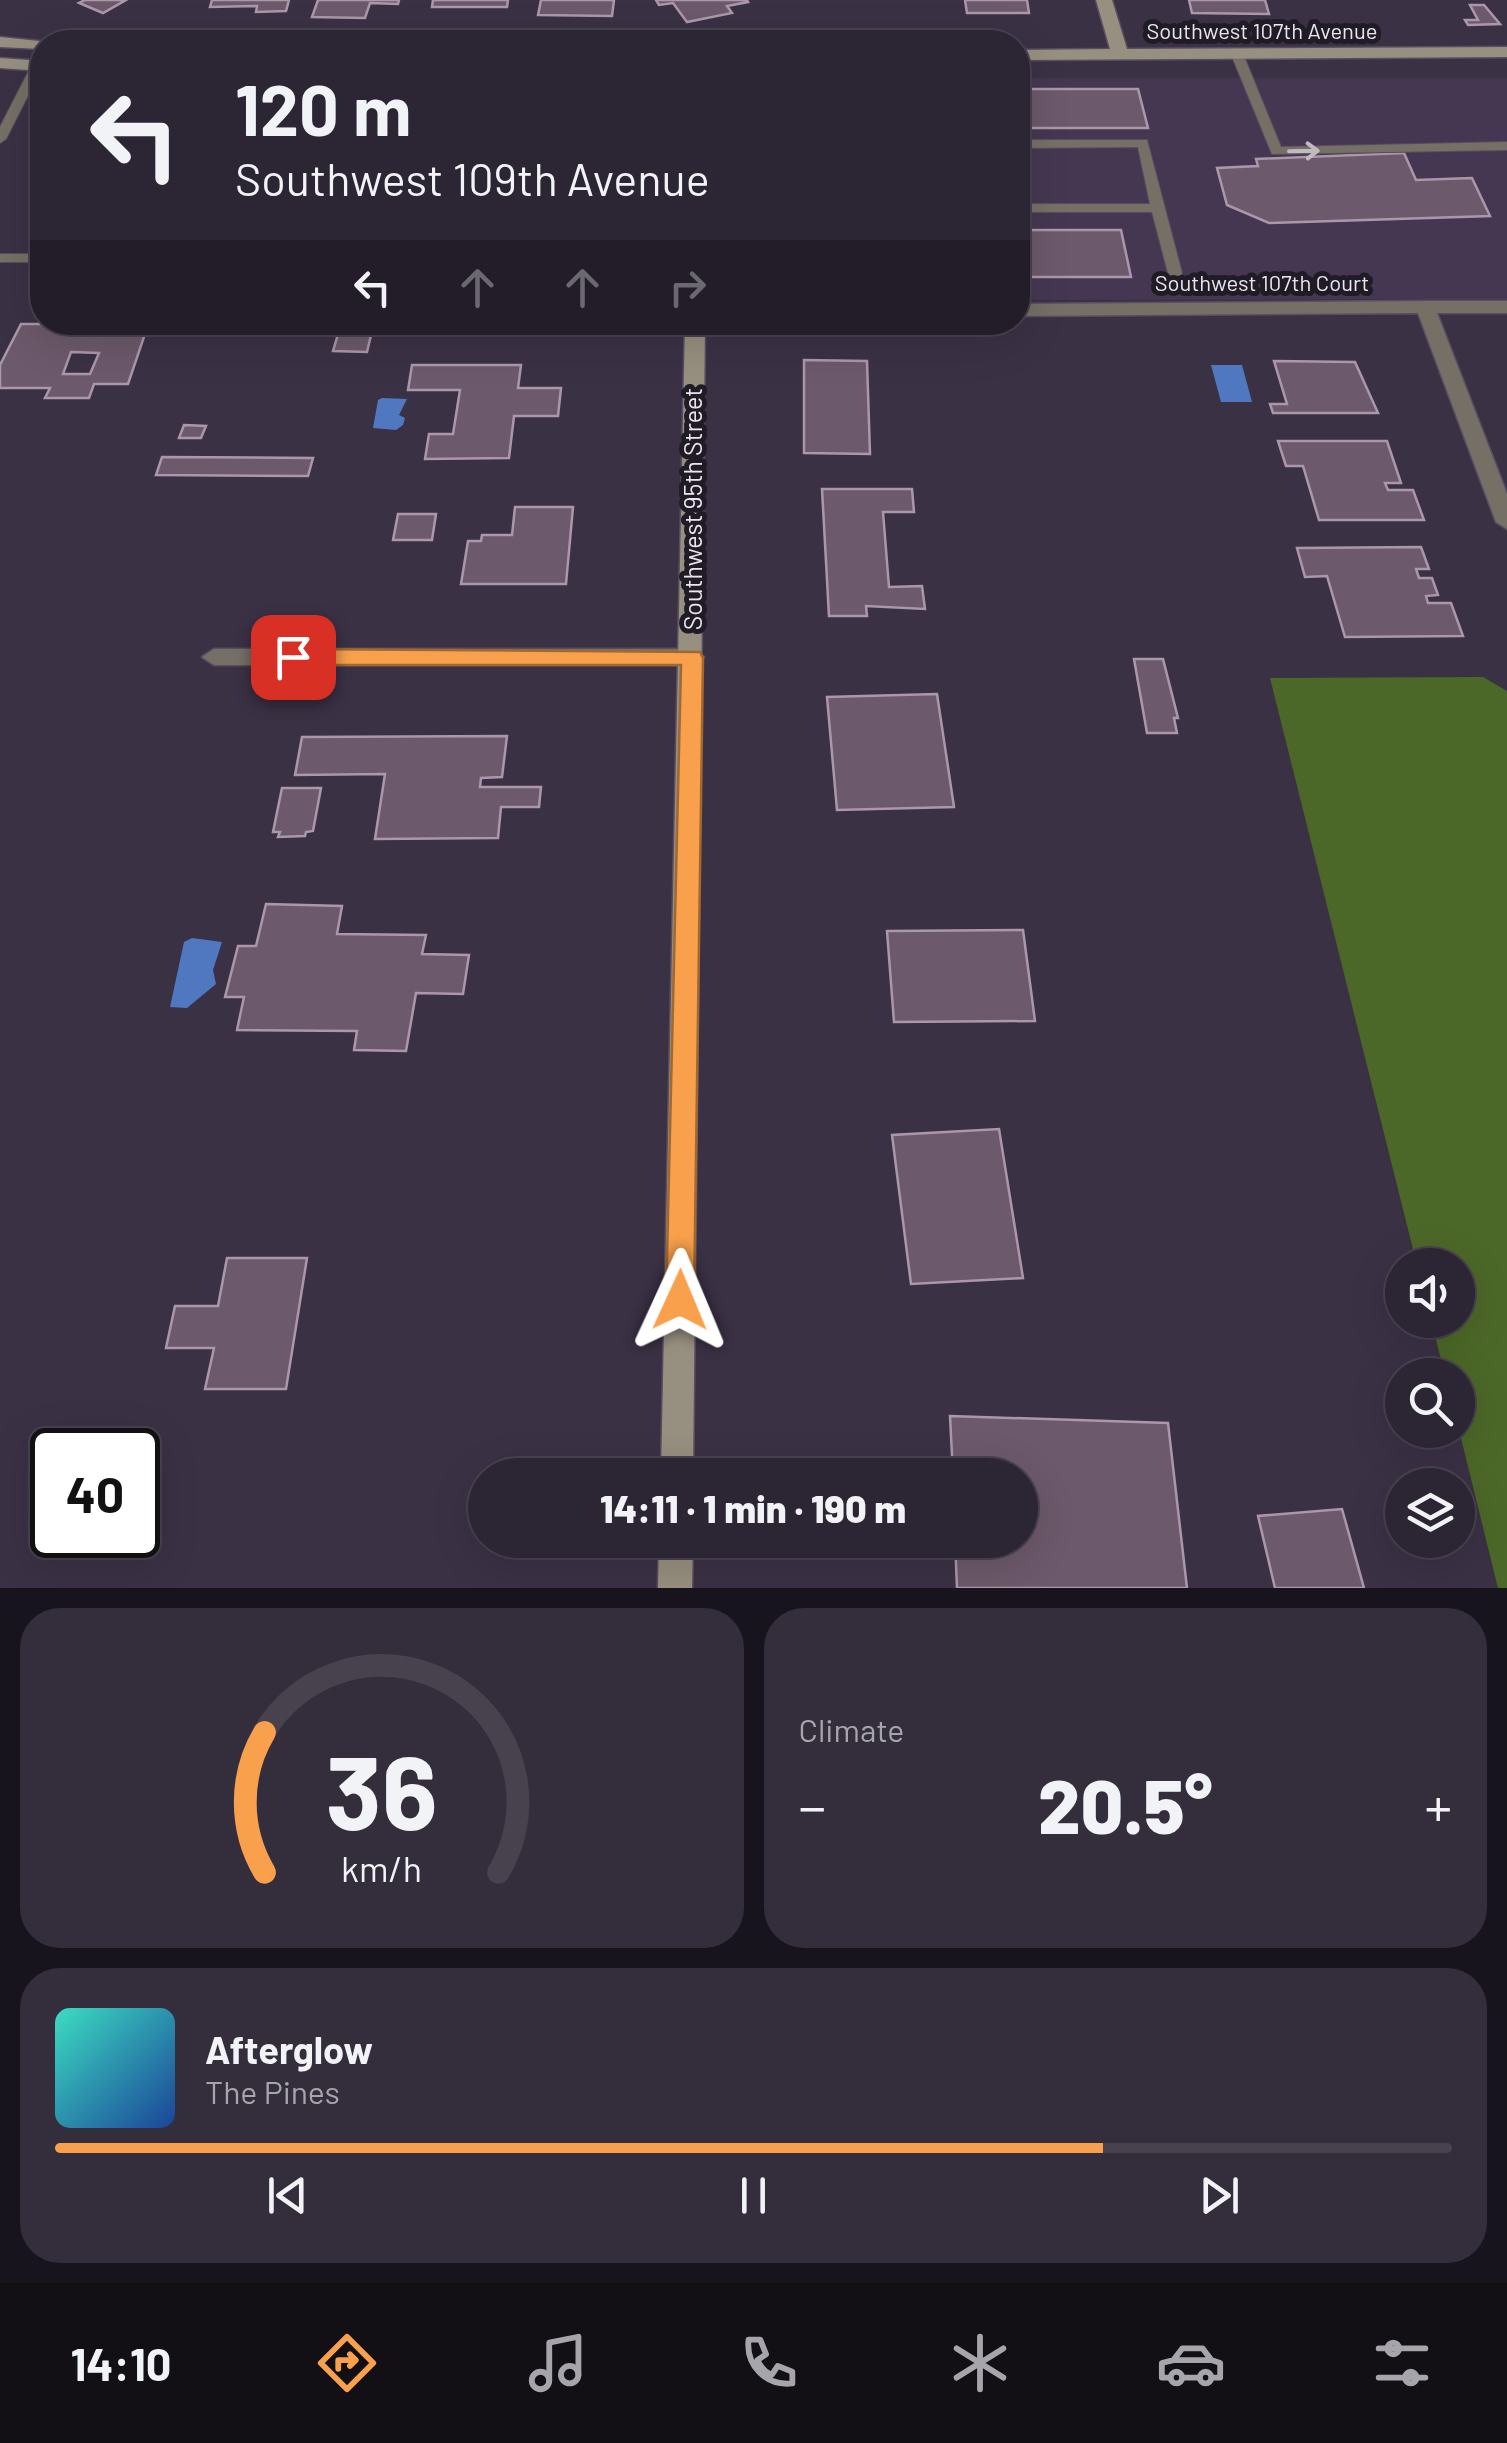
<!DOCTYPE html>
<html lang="en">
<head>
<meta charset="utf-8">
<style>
  :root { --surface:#2c2534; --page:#342d3c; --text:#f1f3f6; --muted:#a6a5ac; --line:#48424f; --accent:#f9a04c }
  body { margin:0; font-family:Barlow,sans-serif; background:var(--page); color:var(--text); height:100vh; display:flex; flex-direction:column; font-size:38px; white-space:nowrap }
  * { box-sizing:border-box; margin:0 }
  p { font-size:32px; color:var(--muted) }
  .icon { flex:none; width:55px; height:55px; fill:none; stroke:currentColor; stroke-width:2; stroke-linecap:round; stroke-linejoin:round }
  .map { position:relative; height:1588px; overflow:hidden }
  .side { display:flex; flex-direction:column; gap:20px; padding:20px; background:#18141d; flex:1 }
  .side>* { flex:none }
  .hud { position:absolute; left:30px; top:30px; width:1000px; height:305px; border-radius:40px; box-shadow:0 10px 40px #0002,0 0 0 2px var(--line); background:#2c2534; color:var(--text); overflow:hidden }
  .controls { position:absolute; left:1385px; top:1248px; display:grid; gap:20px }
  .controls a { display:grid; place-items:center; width:90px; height:90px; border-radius:50%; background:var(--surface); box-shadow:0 10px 40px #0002,0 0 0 2px var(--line); font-size:50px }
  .speed { position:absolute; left:30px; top:1428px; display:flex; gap:20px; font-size:50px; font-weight:700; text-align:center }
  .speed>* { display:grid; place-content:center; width:130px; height:130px; border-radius:50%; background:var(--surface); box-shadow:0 10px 40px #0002,0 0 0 2px var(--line); line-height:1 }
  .speed .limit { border:5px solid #111; border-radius:15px; background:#fff; color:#111 }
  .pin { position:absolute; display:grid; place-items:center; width:85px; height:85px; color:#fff; margin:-42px; border-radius:20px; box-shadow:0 5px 15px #0006 }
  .me { position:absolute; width:110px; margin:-55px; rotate:1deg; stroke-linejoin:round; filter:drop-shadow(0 0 8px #0008) }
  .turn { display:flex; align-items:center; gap:35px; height:210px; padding:0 40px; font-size:45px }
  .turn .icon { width:130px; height:130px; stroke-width:2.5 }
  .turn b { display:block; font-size:70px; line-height:85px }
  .lanes { display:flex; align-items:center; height:95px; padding:0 40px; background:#0003; justify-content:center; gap:50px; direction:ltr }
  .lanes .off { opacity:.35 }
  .big { font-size:75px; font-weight:800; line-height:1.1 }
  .side .tile { flex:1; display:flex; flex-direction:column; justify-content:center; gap:15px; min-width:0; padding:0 35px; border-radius:40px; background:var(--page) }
  .side .dial { align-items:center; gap:0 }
  .dial svg { height:260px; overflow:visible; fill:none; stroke:var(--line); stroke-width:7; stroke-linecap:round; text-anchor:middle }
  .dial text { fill:var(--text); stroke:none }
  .song { display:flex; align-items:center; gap:30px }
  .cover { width:120px; height:120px; border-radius:15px; background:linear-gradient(135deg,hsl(170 70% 55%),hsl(220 70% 35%)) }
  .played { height:10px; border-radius:5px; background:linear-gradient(90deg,var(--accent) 75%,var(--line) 75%) }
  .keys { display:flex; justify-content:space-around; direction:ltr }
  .heat { display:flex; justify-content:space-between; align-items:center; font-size:55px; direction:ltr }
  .side .tiles { flex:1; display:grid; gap:20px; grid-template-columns:1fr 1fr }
  .tile:last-child { grid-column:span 2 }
  .trip { position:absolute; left:468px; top:1458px; width:570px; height:100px; border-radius:50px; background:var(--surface); box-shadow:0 10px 40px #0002,0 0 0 2px var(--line); font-weight:800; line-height:100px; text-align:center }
  .tabs { display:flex; height:160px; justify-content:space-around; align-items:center; background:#120f15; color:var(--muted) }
  .tabs .icon { width:70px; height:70px }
  .tabs .selected { color:var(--accent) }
  .tabs b { font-size:45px; color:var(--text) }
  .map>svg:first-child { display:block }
  .built { fill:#453751 }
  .green { fill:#4c6828 }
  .water { fill:#5078c1 }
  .building { fill:#6c596b; stroke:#ab97aa; stroke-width:2.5; fill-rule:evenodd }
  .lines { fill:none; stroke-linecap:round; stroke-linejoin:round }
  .lane-casing { stroke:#574e61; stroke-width:2 }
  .street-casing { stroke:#574e61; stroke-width:3 }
  .secondary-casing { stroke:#574e61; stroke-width:3 }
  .lane { fill:#756f65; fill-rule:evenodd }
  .street { fill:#756f65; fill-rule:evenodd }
  .secondary { fill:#978f7f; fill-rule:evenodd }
  .oneway { stroke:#c1bbc0 }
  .route { fill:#f9a04c; stroke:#a26831; stroke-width:2.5 }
  .labels { text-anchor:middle; stroke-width:10; stroke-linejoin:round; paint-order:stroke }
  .far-street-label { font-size:22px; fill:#eae4f1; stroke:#201c25 }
  .street-label { font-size:25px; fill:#eae4f1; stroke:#201c25 }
</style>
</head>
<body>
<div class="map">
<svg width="1507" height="1588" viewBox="0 0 1507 1588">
  <rect width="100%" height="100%" fill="#3b3145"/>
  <polygon class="built" points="1018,78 1507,78 1507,299 1018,300"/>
  <polygon class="green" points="1483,677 1507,691 1507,1588 1498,1588 1458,1426 1458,1375 1445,1375 1431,1320 1458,1320 1458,1265 1417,1265 1270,678"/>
  <g class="water">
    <polygon points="1211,365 1242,365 1252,402 1221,402"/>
    <polygon points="382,398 407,399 399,415 405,418 403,425 396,430 373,428 378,400"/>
    <polygon points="192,938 222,942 213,970 216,984 187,1008 170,1007 184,942"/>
  </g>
  <g class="building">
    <polygon points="85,0 126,0 103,13 79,3"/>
    <polygon points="212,0 289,0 286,11 256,12 257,6 210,7"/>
    <polygon points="318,0 399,0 398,4 370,3 365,18 312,17"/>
    <polygon points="433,0 508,0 507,7 432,7"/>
    <polygon points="541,0 614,0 612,16 538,15"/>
    <polygon points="656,0 747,0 748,2 727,6 732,13 687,22 673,3 659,5"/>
    <polygon points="965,0 1027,0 1029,13 967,13"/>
    <polygon points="1189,0 1265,0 1269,14 1192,13"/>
    <polygon points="1470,5 1484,5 1500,24 1468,25 1465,20 1478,20"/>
    <polygon points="1018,89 1138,89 1148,128 1018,128"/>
    <polygon points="1404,153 1416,180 1472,178 1490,216 1269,223 1227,205 1217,168 1258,166 1256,159"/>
    <polygon points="1018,230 1121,230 1131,277 1018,277"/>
    <path d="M21,324H100L98,331H146L128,384H94L89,398H45L50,388H0V365ZM71,352L99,353L90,374H63Z"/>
    <polygon points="339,331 372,331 367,352 333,351"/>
    <polygon points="804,360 867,361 870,454 804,453"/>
    <polygon points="1274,361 1355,362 1378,413 1273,413 1270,404 1287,404"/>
    <polygon points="412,365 521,365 518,388 561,388 558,416 514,416 509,458 425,459 429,434 453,434 460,390 408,390"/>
    <polygon points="184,425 206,426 201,438 179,438"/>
    <polygon points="1278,441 1387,441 1401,483 1385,483 1388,490 1413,490 1424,520 1319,520 1303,466 1286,466"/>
    <polygon points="162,457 313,458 308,476 156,475"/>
    <polygon points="822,489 912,489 914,512 883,512 889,587 922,586 925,609 866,606 867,616 829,616"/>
    <polygon points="515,507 573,507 566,584 461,584 468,541 481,541 482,535 512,535"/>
    <polygon points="398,514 436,514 432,540 393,540"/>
    <polygon points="1421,547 1429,569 1416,569 1419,578 1432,578 1438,595 1426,596 1428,603 1451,603 1463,636 1345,637 1327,576 1305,577 1297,548"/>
    <polygon points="1134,659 1163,659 1178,718 1174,718 1177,733 1147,733"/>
    <polygon points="937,694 954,807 837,810 827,697"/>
    <polygon points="507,736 502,777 481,778 480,787 541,787 539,807 501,807 498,838 375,839 385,774 295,775 302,737"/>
    <polygon points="282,788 321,788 313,831 306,832 305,836 278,837 280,832 273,832"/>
    <polygon points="266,904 342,906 337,934 426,935 422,954 469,955 463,994 416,993 406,1051 354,1050 357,1031 237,1030 244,997 225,997 238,946 256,946"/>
    <polygon points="1023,930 1035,1021 894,1022 887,931"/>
    <polygon points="999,1129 1023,1278 911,1284 892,1135"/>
    <polygon points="227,1258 307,1258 286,1389 205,1389 214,1348 166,1348 175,1306 218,1306"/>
    <polygon points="950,1416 1168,1423 1187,1588 957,1588 955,1540 1020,1540 1020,1475 953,1475"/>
    <polygon points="1342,1509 1364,1588 1275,1588 1258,1516"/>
  </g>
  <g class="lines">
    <g class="lane-casing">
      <g id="lane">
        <polygon points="1237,50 1243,54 1281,147 1507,142 1507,150 1272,154 1231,54"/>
        <polygon points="42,53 42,68 6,139 0,143 0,127 36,57"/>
        <polygon points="1018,140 1147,140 1182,273 1180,276 1170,276 1168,273 1152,212 1018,212 1018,204 1150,204 1138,147 1018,148"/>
        <rect x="0" y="254" width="42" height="8"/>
      </g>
    </g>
    <g class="street-casing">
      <g id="street">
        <polygon points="1425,301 1507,301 1507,313 1437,313 1507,494 1507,529 1496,522 1418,313 1018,316 1018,304"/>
        <polygon points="214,649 692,649 704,657 692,665 214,665 202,657"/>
      </g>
    </g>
    <g class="secondary-casing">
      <g id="secondary">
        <polygon points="1096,0 1112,0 1127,49 1507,47 1507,57 1018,60 1018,50 1110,49"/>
        <polygon points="0,37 49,42 42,42 42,49 0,47"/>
        <polygon points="0,58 42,61 42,71 0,68"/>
        <polygon points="685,322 705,322 693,1475 661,1475"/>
        <polygon points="659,1540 693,1540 692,1588 658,1588"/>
      </g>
    </g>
    <use href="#lane" class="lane"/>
    <use href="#street" class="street"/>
    <use href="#secondary" class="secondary"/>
  </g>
  <defs><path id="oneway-shaft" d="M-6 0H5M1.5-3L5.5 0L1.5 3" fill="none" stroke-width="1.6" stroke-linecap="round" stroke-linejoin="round" transform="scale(2.5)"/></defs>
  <use class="oneway" href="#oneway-shaft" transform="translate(1304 151) rotate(-1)"/>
  <polygon class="route" points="293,649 700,652 703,658 694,1300 690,1309 680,1313 670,1309 666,1300 681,665 293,665 282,657"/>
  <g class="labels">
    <g class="far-street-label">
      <text x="1262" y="39">Southwest 107th Avenue</text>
      <text x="1262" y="291">Southwest 107th Court</text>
    </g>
    <g class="street-label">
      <text transform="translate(693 509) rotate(-90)" y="9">Southwest 95th Street</text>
    </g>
  </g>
</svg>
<div class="controls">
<a><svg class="icon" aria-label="sound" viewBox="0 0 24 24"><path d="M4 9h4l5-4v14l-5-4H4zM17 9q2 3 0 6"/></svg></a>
<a><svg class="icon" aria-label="search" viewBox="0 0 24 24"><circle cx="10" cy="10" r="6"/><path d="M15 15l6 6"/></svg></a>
<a><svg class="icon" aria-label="layers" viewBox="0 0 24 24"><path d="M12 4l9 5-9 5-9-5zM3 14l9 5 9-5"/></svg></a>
</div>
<div class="speed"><div class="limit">40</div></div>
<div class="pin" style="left:293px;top:657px;background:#d93025"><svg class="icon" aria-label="arrive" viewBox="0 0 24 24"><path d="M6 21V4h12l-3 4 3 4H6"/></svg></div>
<svg class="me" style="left:680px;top:1300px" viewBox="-20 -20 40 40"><path d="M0-17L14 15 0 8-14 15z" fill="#f9a04c" stroke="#fff" stroke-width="4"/></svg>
<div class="trip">14:11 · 1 min · 190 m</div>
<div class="hud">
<div class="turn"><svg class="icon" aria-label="left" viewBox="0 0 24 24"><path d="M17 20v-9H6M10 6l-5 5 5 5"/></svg><div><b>120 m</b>Southwest 109th Avenue</div></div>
<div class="lanes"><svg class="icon" aria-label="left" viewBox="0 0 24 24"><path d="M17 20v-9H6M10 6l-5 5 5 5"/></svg><svg class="icon off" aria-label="ahead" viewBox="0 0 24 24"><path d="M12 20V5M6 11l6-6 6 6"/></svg><svg class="icon off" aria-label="ahead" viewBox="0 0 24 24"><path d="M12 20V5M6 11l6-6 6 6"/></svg><svg class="icon off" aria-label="right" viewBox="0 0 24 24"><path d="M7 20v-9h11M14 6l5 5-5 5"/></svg></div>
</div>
</div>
<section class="side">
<div class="tiles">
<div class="tile dial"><svg viewBox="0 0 100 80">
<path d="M14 69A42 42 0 1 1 86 69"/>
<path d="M14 69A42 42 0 0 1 14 26" stroke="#f9a04c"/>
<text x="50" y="56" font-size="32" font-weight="700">36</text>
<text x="50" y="72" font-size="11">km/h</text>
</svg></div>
<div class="tile"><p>Climate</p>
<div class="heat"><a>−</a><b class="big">20.5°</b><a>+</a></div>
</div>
<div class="tile">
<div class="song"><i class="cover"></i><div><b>Afterglow</b><p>The Pines</p></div></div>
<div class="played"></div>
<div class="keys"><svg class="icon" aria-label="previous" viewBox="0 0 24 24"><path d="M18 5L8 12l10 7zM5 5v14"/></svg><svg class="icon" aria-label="pause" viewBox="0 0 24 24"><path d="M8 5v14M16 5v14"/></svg><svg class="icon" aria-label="next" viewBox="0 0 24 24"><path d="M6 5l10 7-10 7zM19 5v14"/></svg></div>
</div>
</div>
</section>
<nav class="tabs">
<b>14:10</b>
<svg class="icon selected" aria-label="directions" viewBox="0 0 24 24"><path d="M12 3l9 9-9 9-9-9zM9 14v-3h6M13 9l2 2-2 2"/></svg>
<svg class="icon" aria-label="music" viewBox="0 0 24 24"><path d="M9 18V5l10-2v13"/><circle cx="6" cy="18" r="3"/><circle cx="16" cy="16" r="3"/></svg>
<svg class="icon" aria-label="phone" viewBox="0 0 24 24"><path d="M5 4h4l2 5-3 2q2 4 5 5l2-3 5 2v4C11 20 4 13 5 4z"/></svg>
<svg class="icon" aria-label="climate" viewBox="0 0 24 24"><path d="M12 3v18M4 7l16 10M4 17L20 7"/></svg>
<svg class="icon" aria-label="car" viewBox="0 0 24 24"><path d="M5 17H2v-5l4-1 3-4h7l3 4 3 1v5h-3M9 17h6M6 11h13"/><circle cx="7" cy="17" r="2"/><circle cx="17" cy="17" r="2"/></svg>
<svg class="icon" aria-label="filters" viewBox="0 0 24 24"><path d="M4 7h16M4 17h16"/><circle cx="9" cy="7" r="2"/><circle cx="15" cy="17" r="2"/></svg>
</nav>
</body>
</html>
